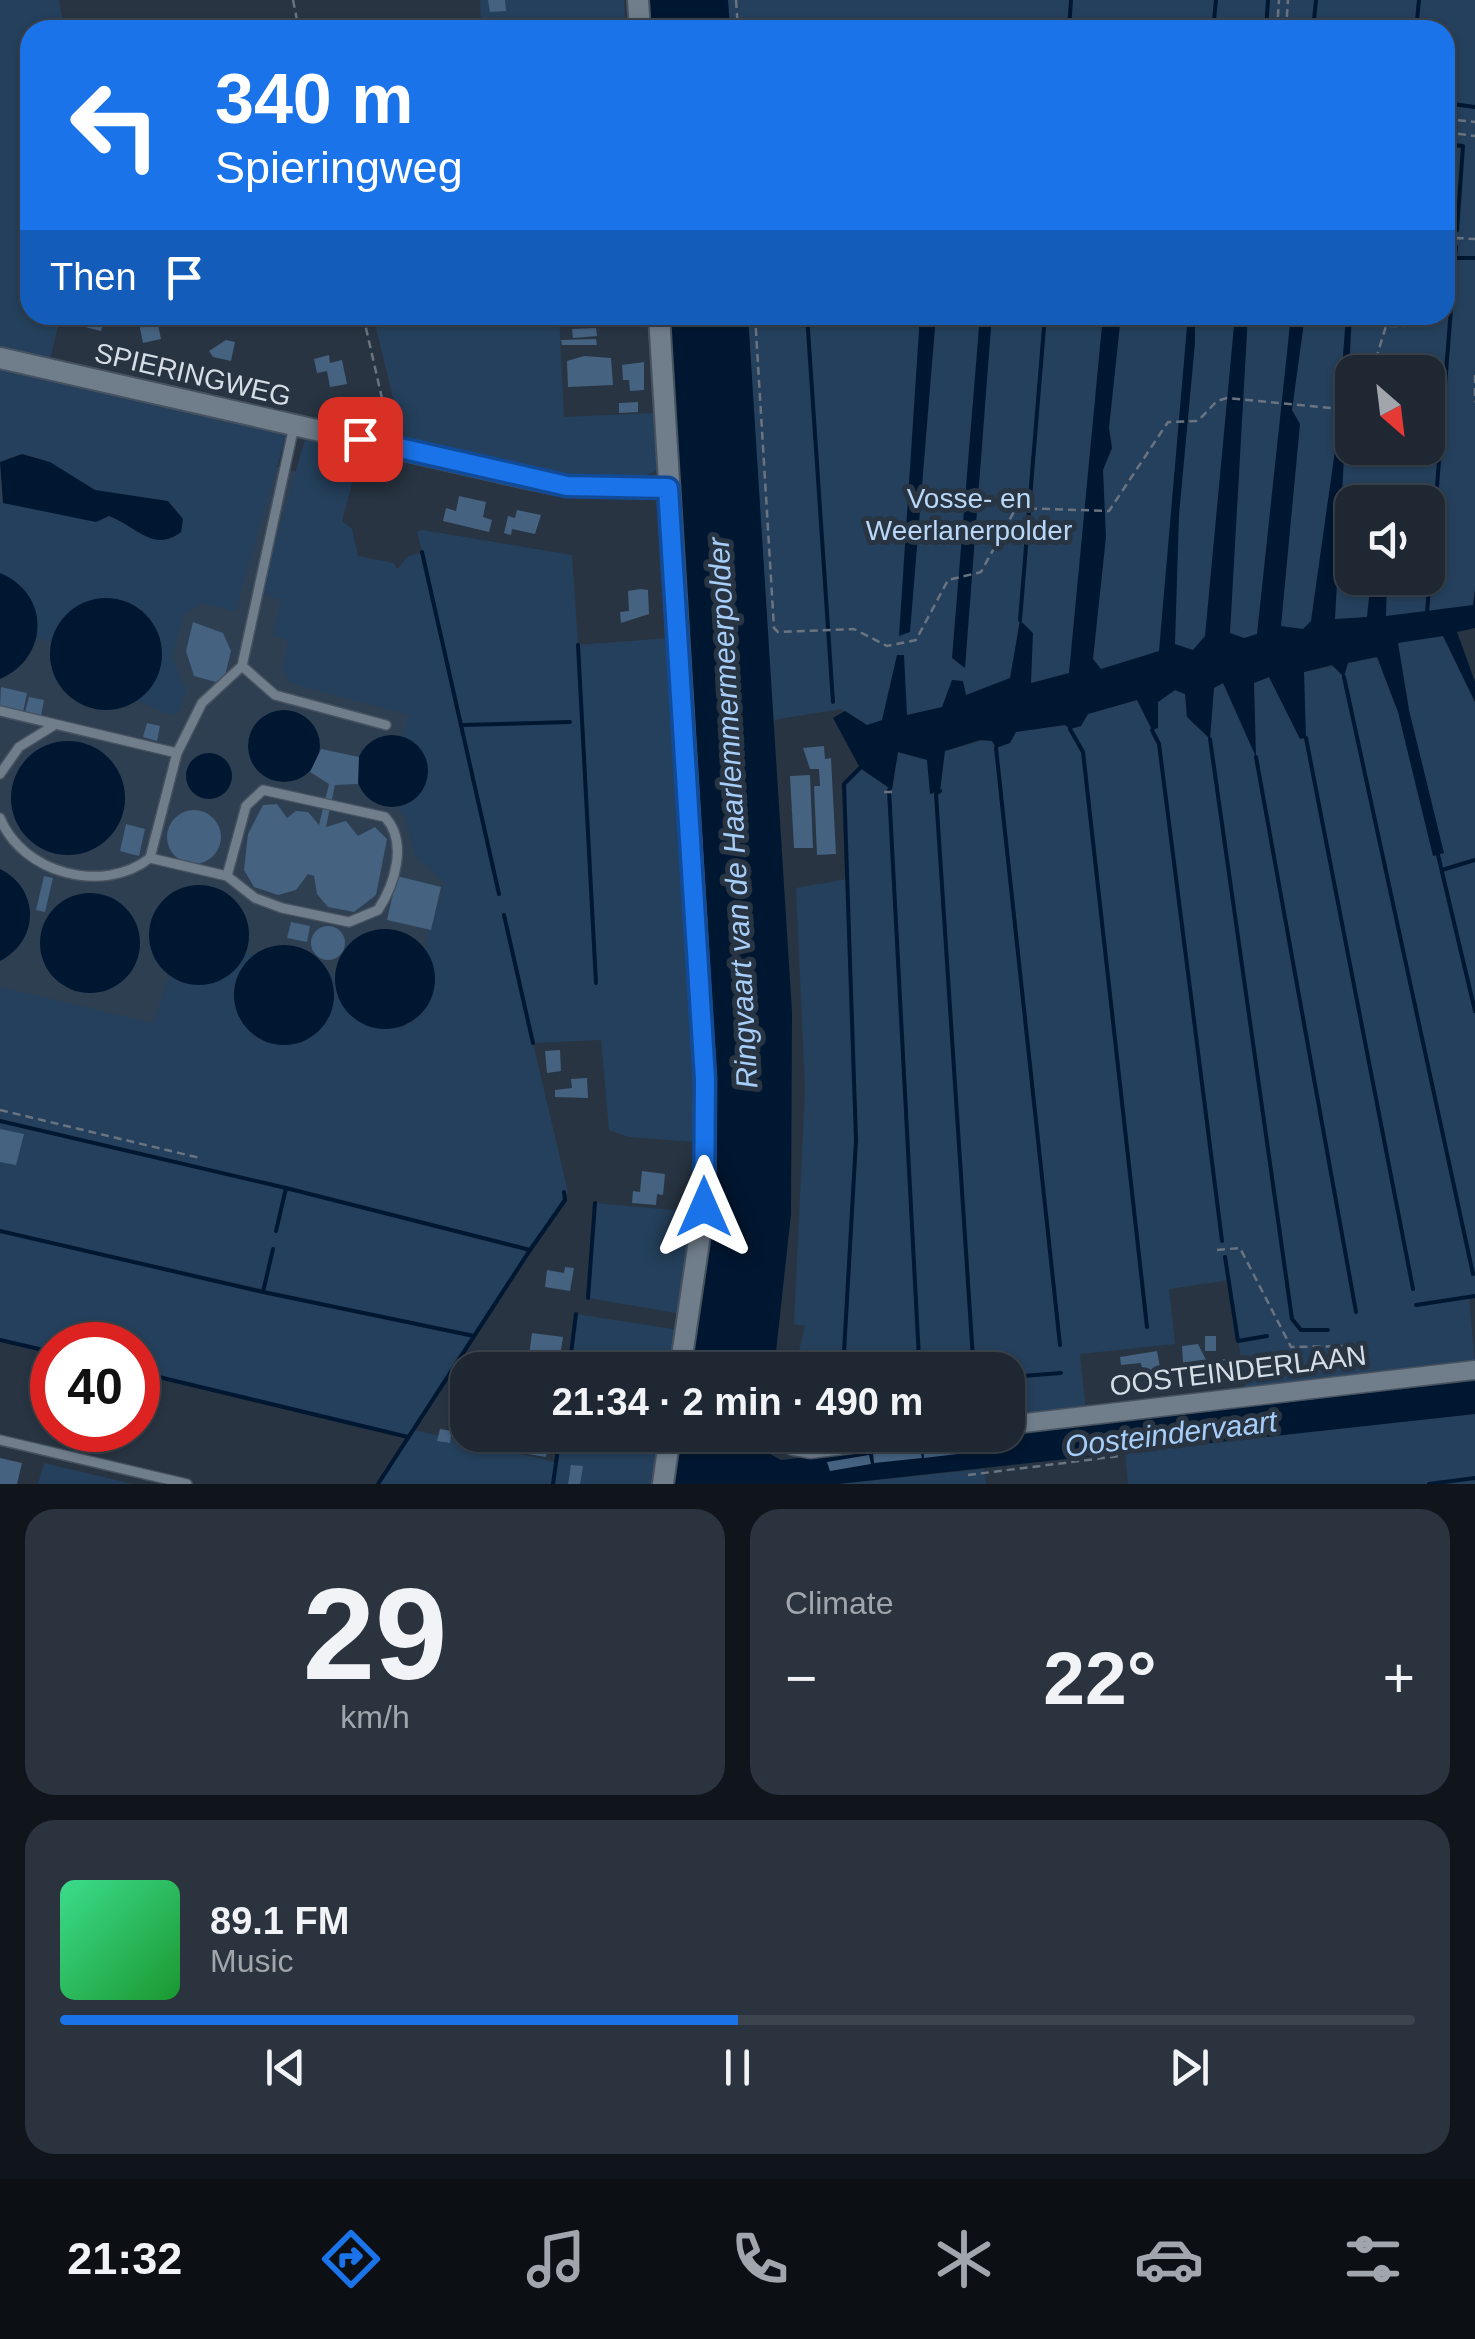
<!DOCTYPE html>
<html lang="en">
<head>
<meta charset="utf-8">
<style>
  :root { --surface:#1e2732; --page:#2b333e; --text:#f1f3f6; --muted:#a1a5ac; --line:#3c444d; --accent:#1a73e8 }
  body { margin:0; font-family:Helvetica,sans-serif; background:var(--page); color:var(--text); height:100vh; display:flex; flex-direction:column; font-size:38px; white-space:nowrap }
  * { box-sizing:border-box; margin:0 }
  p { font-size:32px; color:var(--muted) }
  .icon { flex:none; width:55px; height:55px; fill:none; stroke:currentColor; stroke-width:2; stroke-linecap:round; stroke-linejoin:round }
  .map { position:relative; height:1484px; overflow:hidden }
  .panel { display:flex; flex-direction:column; gap:25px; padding:25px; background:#10151c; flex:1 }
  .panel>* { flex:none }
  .guide { position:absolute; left:20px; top:20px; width:1435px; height:305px; border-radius:30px; box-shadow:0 2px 8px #0004,0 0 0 2px var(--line); background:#1a73e8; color:#fff; overflow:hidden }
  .needle { width:65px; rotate:152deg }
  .fabs { position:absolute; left:1335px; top:355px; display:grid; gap:20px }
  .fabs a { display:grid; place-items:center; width:110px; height:110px; border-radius:20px; background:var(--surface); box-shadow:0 2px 8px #0004,0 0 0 2px var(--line); font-size:50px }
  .speed { position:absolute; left:30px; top:1322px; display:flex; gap:20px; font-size:50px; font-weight:700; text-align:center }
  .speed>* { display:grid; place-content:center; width:130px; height:130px; border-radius:50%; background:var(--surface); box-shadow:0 2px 8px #0004,0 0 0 2px var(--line); line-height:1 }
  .speed .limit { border:15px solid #d22; background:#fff; color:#111 }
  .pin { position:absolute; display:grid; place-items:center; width:85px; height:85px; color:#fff; margin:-42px; border-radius:20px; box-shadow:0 5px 15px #0006 }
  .me { position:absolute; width:110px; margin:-55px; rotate:0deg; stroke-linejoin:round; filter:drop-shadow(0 0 8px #0008) }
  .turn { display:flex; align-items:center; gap:35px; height:210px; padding:0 30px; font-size:45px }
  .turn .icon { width:130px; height:130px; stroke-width:2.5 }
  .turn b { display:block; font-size:70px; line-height:85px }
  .then { display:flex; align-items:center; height:95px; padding:0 30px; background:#0003; gap:20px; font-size:38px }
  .big { font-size:75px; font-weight:600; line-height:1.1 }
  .panel .tile { flex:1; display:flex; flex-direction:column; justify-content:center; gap:15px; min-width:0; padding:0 35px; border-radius:30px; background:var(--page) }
  .panel .dial { align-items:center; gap:0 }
  .dial b { font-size:130px; line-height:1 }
  .song { display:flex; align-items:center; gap:30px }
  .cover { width:120px; height:120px; border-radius:15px; background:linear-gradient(135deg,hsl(150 70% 55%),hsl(130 70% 35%)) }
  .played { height:10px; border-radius:5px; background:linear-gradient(90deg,var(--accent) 50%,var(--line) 50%) }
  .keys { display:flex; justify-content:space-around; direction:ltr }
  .heat { display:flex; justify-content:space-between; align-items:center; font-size:55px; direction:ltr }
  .panel .tiles { flex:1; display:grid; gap:25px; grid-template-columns:1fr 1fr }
  .tile:last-child { grid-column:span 2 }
  .trip { position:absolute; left:450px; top:1352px; width:575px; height:100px; border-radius:30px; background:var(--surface); box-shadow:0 2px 8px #0004,0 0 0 2px var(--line); font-weight:600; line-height:100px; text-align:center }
  .dock { display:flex; height:160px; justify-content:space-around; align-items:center; background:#0c1014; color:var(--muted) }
  .dock .icon { width:70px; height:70px }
  .dock .current { color:var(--accent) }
  .dock b { font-size:45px; color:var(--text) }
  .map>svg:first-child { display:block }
  .built { fill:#2e3f51 }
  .green { fill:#25405c; fill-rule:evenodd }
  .water { fill:#001731 }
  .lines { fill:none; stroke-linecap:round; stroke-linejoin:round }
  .stream { stroke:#001731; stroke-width:4 }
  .building { fill:#456281 }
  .service-casing { stroke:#475260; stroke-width:12 }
  .minor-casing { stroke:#475260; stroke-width:21 }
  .tertiary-casing { stroke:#475260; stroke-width:24 }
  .path { stroke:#6a7480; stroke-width:2.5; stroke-dasharray:8 5; stroke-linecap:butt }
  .service { stroke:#707d8b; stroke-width:9 }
  .minor { stroke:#707d8b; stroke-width:18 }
  .tertiary { stroke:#707d8b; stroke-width:20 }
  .route-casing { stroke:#114b97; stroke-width:25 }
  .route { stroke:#1a73e8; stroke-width:18 }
  .labels { text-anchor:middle; stroke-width:10; stroke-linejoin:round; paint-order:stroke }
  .street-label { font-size:28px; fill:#d5dde6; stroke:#283442 }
  .park-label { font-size:28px; fill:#b9d7f7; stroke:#283442 }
  .water-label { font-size:30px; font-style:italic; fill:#a7cef8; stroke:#283442 }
</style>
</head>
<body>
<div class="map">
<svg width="1475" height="1484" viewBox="0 0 1475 1484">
  <rect width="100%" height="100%" fill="#283442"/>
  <polygon class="built" points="0,395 324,479 307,543 418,574 532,1122 0,994"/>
  <g class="green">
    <polygon points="0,0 59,0 65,30 30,30 30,315 61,315 50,359 0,347"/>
    <polygon points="480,0 624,0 626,30 384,30 481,22"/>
    <path d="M728,0H1475V618L867,725L841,709L773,720L748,315H1445V30H730ZM1352,372H1428V448H1352ZM1352,502H1428V578H1352Z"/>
    <path d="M373,315H559L564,417L655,413L658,468C626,503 450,451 403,440Z"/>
    <path d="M0,366L287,432L235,612L202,603L184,614L172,657L186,691L179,712L171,715L136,700C161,682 167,654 154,627C142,618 127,603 114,599C88,592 58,620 51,642L37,638C40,618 18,581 0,573V501L96,522L109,516L138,530L168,501C143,497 114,497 91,488C61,477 35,439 0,462Z"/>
    <path d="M306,436L361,450L342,521L352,529L358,556L394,563L397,570L407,557L422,552L417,531L423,530L572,555L578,645L669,638L698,1099L696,1142L629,1137L609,1130L601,1040L533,1043L568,1192L414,1430L555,1462L559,1435H663L655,1484H378L408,1437L138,1371V1345H52V1351L0,1339V987L153,1023L169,976C200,992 229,984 245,953L254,955C228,981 228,1018 259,1039L318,1032L334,1000L331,975L335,977C338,1026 403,1051 429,1003C441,982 430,970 427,951C424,930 442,903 444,882L415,856L405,817L397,808L410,803L428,777L424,754L402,736L409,715L290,683L283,669L288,640L273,636L281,600L261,592ZM62,1244H63L382,1316Z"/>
    <polygon points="1443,636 1475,702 1475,1296 1469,1297 1475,1364 1246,1392 1229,1280 1169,1289 1175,1344 1080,1354 1086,1411 1008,1420 1008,1370 831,1370 824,1366 823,1370 787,1370 788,1363 797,1359 805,1326 794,1324 805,1089 796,888 847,879 844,784 862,765 871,773 898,761 897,752 927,759 931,794 940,790 944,751 1038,726 1065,725 1071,729 1081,726 1087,714 1137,700 1153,730 1158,727 1158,702 1175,690 1185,694 1209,738 1214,687 1224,683 1255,754 1254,683 1269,677 1300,738 1305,738 1304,672 1377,657 1398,712 1409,710 1398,642"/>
    <polygon points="595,1203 694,1212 681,1314 588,1298"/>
    <polygon points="576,1314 679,1330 673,1370 568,1370"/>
    <polygon points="1475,1414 1475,1484 1128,1484 1125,1451"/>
    <polygon points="44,1463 133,1484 38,1484"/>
    <polygon points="984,1469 986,1484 838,1484"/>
  </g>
  <g class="water">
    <polygon points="646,0 728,0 730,30 648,30"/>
    <polygon points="666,315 748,315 792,1012 791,1214 774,1370 690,1370 715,1161 713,1053"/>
    <polygon points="920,315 936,315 910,632 899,636"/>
    <polygon points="980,315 992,315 965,668 952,658"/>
    <polygon points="1103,315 1121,315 1109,428 1112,448 1103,470 1106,537 1093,659 1101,669 1159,651 1188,315 1195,315 1195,343 1179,515 1175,644 1193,650 1205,636 1235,315 1248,315 1230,633 1244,638 1257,634 1291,315 1305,315 1292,410 1300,424 1281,626 1303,629 1311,621 1337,436 1346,315 1352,315 1335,619 1367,617 1371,578 1387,578 1386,616 1473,605 1475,589 1475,628 1457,632 1475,682 1475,702 1443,636 1398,643 1409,710 1444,853 1433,856 1398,712 1377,657 1348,663 1344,677 1332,665 1304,672 1306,738 1300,739 1269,677 1254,683 1256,757 1223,683 1214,688 1210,739 1187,717 1185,694 1175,690 1158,702 1158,728 1152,730 1137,700 1088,714 1081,726 1070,729 1065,725 1016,732 1010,743 996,748 992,741 980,740 945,751 940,791 930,794 927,760 898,752 892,790 860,768 833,718 845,711 867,725 882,720 897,655 904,655 907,715 942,707 952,680 963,681 966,695 1010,678 1020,620 1033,633 1031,683 1069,673"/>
    <path d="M22,454L50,462L95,490L168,501L183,519L181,532C154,553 137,527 109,516L96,522L3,503L0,462Z"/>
    <path d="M0,573C51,594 49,658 0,679Z"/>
    <circle cx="106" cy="654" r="56"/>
    <circle cx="284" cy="746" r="36"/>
    <circle cx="392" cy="771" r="36"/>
    <circle cx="68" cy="798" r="57"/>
    <circle cx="209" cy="776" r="23"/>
    <path d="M0,869C40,889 40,940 0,961Z"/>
    <circle cx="199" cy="935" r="50"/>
    <circle cx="90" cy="943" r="50"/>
    <circle cx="385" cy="979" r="50"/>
    <circle cx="284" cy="995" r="50"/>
    <polygon points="1475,1381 1475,1414 838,1484 674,1484 681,1435 768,1435 768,1453 781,1460"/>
  </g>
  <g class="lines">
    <g class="stream">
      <polyline points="1069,30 1071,0"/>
      <polyline points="1213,30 1216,0"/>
      <polyline points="1266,30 1268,0"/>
      <polyline points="1313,30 1316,0"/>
      <polyline points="1416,30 1419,0"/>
      <polyline points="1445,103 1475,107"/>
      <polyline points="1445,144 1463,146 1457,230"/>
      <polyline points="1455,258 1456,247"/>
      <polyline points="807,315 833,702"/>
      <polyline points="422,552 499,894"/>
      <polyline points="1427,613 1455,258 1475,258"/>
      <polyline points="1020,620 1045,315"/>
      <polyline points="578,645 596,983"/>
      <polyline points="1344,677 1473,1274"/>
      <polyline points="461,725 570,722"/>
      <polyline points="1070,729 1083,752 1147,1327"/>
      <polyline points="1152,730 1159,744 1222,1241"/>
      <polyline points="1306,738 1413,1289"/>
      <polyline points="1210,739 1292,1319 1301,1330 1328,1330"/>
      <polyline points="996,748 1060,1345"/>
      <polyline points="1256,757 1356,1312"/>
      <polyline points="889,790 919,1359"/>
      <polyline points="940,791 936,794 973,1359"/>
      <polyline points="1438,855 1475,1011"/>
      <polyline points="1442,870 1475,860"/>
      <polyline points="504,915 533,1043"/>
      <polyline points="0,1121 286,1188"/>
      <polyline points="0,1231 263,1292"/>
      <polyline points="276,1231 286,1188 530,1250 565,1200 564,1192"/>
      <polyline points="273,1249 263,1292 474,1336"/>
      <polyline points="1225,1257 1238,1341 1267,1336"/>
      <polyline points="588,1298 595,1203"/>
      <polyline points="1416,1305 1475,1296"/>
      <polyline points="0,1340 52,1352"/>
      <polyline points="569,1370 576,1314"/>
      <polyline points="843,1370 856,1140 844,784 860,768"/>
      <polyline points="138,1372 408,1437"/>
      <polyline points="1008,1377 1061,1373"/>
      <polyline points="378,1484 530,1250"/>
      <polyline points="553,1484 560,1435"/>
      <polyline points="1429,1484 1475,1478"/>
    </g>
  </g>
  <g class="building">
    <polygon points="488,0 505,0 506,11 490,12"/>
    <polygon points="80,315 105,315 101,331 77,325"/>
    <polygon points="156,315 161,339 143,343 138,318"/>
    <polygon points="596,328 597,336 573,338 572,329"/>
    <polygon points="596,339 597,345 562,345 561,340"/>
    <polygon points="226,340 235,342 231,361 213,357 209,351"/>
    <polygon points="329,355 330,363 342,360 347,384 330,387 327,371 317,373 314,359"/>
    <polygon points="584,356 611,358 613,385 568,387 567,361"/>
    <polygon points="644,362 644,390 630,391 629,380 623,380 622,365"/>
    <polygon points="638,402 638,412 619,413 619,403"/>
    <polygon points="459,496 486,502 483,517 492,520 489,532 443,521 446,508 456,511"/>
    <polygon points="517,510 541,515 535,534 512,529 511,535 504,533 508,516 515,518"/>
    <polygon points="640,589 648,590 649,614 621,623 620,612 629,611 628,591"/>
    <polygon points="193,622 223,633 231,651 223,684 194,676 186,651"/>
    <polygon points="1,687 27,693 23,712 0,706"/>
    <polygon points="29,697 44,700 41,716 25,712"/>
    <polygon points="147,723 160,726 157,741 143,737"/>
    <polygon points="824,746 825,759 831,758 836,854 817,855 814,786 820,786 819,769 810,769 803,748"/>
    <polygon points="321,749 359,757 358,784 335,785 326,827 346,821 358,836 375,827 387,839 376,895 354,912 328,907 317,894 314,876 308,874 296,890 278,895 254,887 244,870 248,834 263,805 277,804 287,818 296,811 308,812 319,825 329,784 310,772"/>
    <polygon points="810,775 813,848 794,848 790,776"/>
    <circle cx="194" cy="837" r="27"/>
    <polygon points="126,824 145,829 139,856 120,851"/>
    <polygon points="44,876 53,878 45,912 36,910"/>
    <polygon points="397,876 441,887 431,930 387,920"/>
    <polygon points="291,922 310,926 307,942 287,938"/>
    <circle cx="328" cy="943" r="17"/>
    <polygon points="560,1050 561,1071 547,1073 545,1051"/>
    <polygon points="587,1078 588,1098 555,1097 555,1090 572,1088 571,1079"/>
    <polygon points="0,1129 24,1134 16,1165 0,1162"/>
    <polygon points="642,1171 665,1174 663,1195 657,1194 656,1205 632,1203 633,1191 640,1192"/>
    <polygon points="565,1267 574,1268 570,1291 545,1287 547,1270 564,1273"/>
    <polygon points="532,1333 563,1337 558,1370 527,1370"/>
    <rect x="1205" y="1336" width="11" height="15"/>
    <polygon points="1198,1344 1206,1360 1226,1359 1227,1377 1200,1373 1195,1382 1184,1379 1182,1346"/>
    <polygon points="1157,1351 1163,1383 1145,1385 1141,1363 1121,1365 1120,1357"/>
    <polygon points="440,1429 452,1431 450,1443 437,1441"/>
    <polygon points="517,1435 550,1435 546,1457 515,1452"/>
    <polygon points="972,1438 974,1452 924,1458 923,1444"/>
    <polygon points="918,1440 922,1458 874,1463 873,1453 910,1448 909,1441"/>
    <polygon points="869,1455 871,1464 830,1471 827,1462"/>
    <polygon points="0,1458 22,1463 17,1484 0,1484"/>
    <polygon points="571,1465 583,1466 580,1484 568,1484"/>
  </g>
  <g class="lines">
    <g class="service-casing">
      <g id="service">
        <polyline points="242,666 275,695 386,725"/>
        <polyline points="0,711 177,753"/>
        <polyline points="0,774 19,747 53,726"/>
        <path d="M0,818C22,873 103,895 150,858"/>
        <path d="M227,876L246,806L263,790L385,817C408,842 395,884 378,910L349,922L282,908L255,898L227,876L150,858L177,753L202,703L242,666L294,426"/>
        <polyline points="0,1440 187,1484"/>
      </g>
    </g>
    <g class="minor-casing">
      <g id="minor">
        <polyline points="1008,1425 1475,1370"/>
        <polyline points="784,1435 793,1446 810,1449 924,1435"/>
      </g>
    </g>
    <g class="tertiary-casing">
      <g id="tertiary">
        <polyline points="638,0 640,30"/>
        <polyline points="659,315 705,1079 704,1207 680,1370"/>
        <polyline points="0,358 531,479 567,486 668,488"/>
        <polyline points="663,1484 670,1435"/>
      </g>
    </g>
    <g class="path">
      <polyline points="293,0 299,30"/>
      <polyline points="736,0 738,30"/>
      <polyline points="1277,30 1279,0"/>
      <polyline points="1286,30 1288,0"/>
      <polyline points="1445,119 1475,122"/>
      <polyline points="1445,132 1475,136"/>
      <polyline points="1445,233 1456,238"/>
      <polyline points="1445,246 1457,238 1475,239"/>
      <polyline points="363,315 389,429"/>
      <polyline points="755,315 774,628 778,632 854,629 887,646 916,640 948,580 981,572 1016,508 1109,511 1168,422 1198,421 1217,401 1227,398 1352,410"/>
      <polyline points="1372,372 1386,326 1404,326 1419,315"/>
      <polyline points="1475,375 1475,402"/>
      <polyline points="884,792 894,792"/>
      <polyline points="0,1110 200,1158"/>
      <polyline points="1217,1250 1240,1248 1291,1347 1347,1346 1355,1369"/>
      <polyline points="968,1475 1119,1456"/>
    </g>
    <use href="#service" class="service"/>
    <use href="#minor" class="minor"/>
    <use href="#tertiary" class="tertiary"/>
  </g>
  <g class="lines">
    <g class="route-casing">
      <polyline id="route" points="360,439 567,486 668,488 705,1079 704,1207"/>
    </g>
    <use href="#route" class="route"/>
  </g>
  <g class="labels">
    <g class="street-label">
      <text transform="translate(193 374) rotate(13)" y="10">SPIERINGWEG</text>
      <text transform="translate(1238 1370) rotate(-7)" y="10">OOSTEINDERLAAN</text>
    </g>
    <g class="park-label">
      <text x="969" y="508">Vosse- en<tspan x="969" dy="32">Weerlanerpolder</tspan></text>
    </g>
    <g class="water-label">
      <text transform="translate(733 813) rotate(-93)" y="10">Ringvaart van de Haarlemmermeerpolder</text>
      <text transform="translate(1171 1434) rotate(-7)" y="10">Oosteindervaart</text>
    </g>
  </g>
</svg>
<div class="fabs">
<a><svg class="needle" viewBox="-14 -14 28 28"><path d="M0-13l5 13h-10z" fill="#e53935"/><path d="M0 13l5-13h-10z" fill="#a1a5ac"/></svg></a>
<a><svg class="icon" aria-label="sound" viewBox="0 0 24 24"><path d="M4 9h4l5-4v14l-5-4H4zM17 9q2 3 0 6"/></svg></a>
</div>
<div class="speed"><div class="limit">40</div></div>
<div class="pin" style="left:360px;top:439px;background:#d93025"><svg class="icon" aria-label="arrive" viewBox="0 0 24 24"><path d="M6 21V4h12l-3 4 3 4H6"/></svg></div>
<svg class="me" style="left:704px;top:1207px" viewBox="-20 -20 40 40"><path d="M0-17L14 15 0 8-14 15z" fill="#1a73e8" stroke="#fff" stroke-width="4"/></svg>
<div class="trip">21:34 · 2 min · 490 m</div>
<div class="guide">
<div class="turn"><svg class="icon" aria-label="left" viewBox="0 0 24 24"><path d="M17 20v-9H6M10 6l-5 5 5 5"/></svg><div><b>340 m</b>Spieringweg</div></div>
<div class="then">Then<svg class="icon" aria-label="arrive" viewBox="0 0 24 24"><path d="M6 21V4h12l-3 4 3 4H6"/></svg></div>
</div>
</div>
<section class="panel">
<div class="tiles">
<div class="tile dial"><b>29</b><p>km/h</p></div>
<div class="tile"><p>Climate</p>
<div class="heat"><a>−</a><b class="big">22°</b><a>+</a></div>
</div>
<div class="tile">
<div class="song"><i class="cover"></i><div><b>89.1 FM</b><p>Music</p></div></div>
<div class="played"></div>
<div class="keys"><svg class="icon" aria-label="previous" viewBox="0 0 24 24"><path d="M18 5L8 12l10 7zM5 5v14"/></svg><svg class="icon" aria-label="pause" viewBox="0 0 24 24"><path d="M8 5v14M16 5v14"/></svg><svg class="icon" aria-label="next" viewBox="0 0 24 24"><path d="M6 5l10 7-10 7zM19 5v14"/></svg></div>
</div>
</div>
</section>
<nav class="dock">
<b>21:32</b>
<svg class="icon current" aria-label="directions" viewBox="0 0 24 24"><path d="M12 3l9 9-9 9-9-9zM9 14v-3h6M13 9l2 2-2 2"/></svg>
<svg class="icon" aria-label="music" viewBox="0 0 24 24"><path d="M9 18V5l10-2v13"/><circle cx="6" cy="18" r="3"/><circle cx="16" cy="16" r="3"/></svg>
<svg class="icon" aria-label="phone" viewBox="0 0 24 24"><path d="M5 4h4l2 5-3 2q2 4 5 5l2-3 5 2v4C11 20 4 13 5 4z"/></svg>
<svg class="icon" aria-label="climate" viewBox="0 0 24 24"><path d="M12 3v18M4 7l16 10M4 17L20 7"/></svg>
<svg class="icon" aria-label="car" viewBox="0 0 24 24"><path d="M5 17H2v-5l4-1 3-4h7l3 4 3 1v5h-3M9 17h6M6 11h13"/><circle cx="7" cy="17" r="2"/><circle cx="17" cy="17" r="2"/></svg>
<svg class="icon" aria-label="filters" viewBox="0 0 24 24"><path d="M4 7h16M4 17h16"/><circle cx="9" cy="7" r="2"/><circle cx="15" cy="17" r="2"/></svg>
</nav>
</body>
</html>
